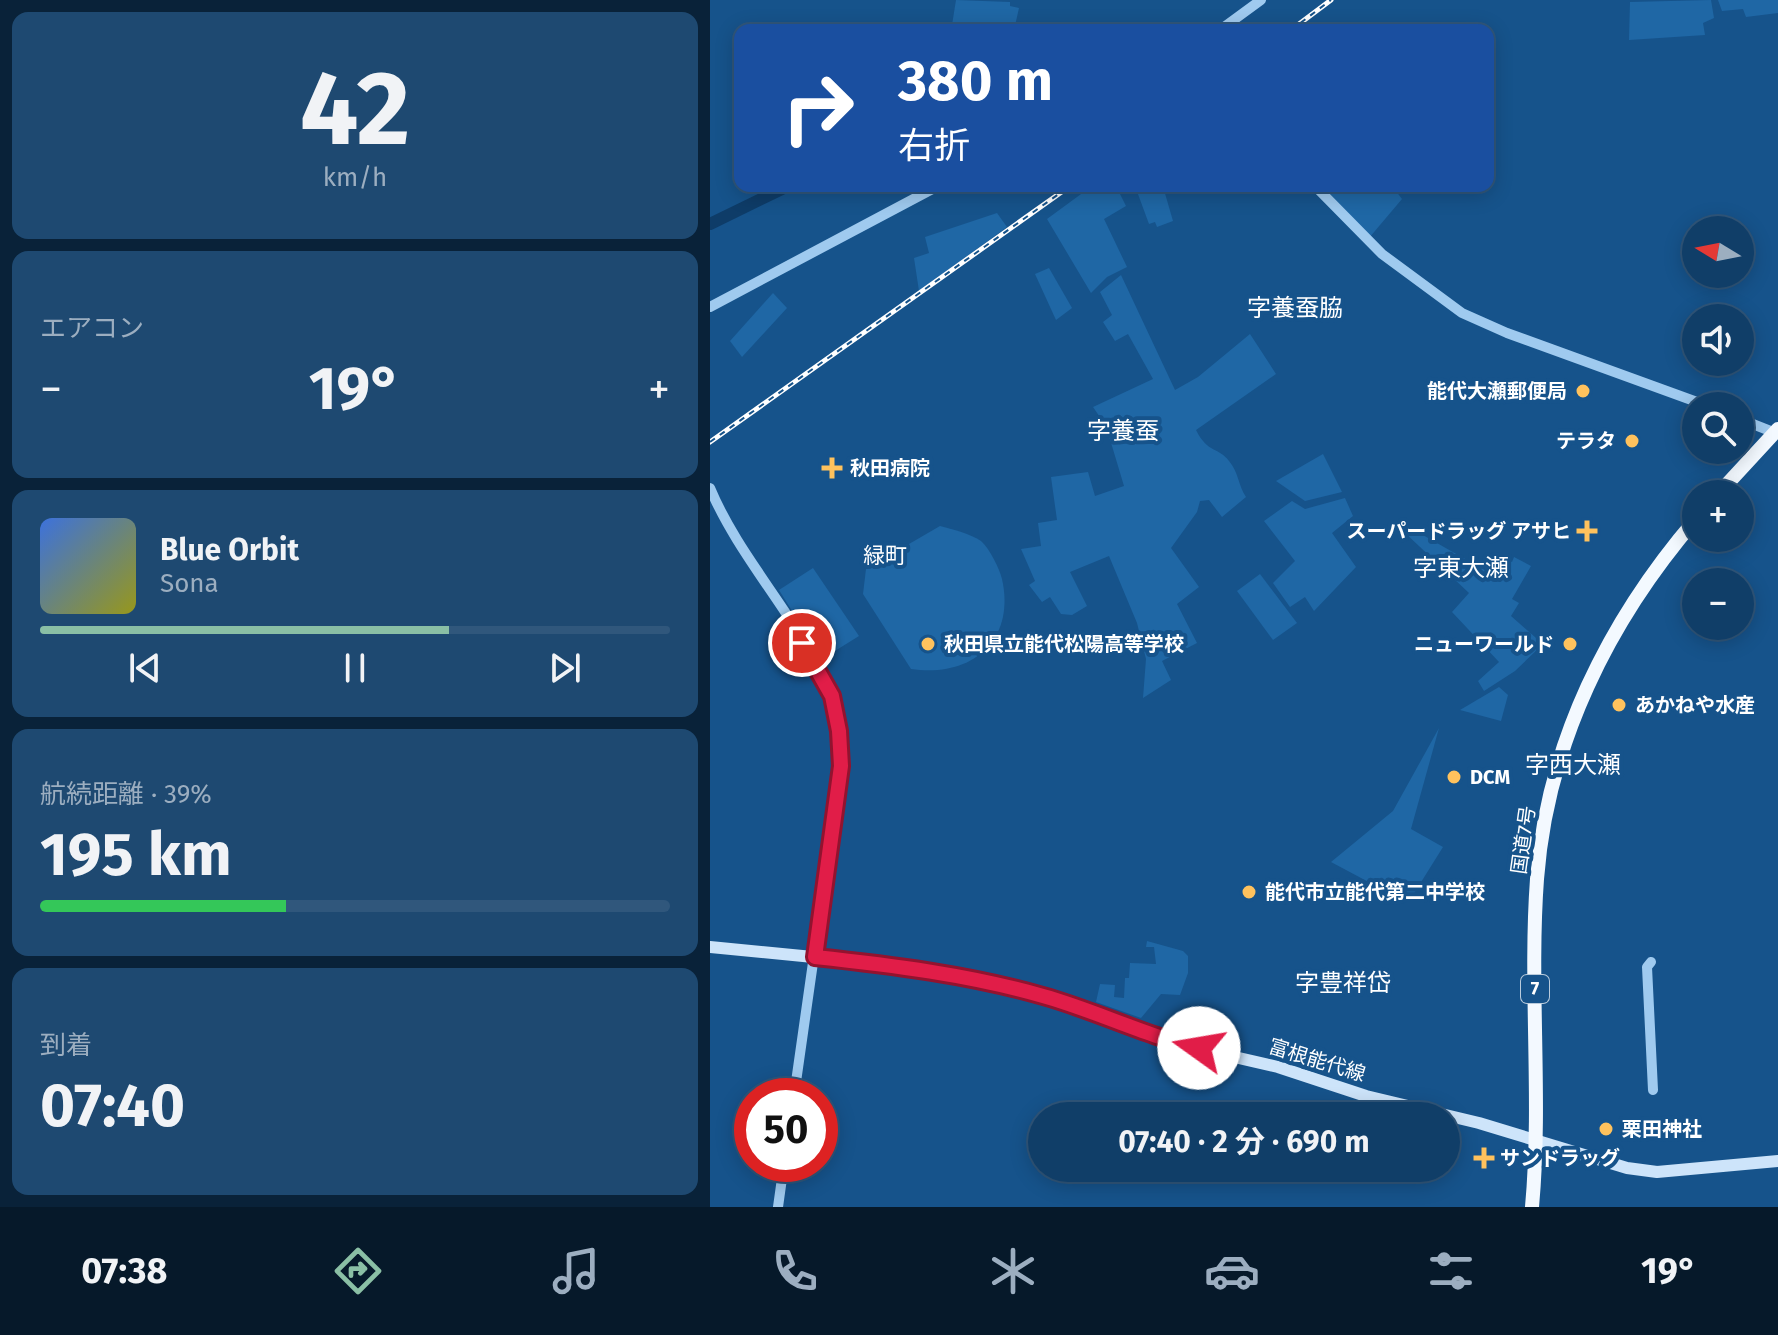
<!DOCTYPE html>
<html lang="ja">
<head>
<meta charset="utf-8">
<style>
  :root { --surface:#103e68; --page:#1e4971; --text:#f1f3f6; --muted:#9caec0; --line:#30577c; --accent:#8abfa5 }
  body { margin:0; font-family:"Fira Sans","Noto Sans JP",sans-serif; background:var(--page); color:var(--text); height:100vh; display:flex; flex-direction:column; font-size:30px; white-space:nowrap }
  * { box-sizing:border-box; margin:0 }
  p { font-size:26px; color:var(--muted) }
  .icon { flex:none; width:44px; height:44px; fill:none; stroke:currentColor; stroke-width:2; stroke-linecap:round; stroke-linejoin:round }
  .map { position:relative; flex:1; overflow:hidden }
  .side { display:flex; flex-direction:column; gap:12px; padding:12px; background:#092239; width:710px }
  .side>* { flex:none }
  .guide { position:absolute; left:24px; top:24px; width:760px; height:168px; border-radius:16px; box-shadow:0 4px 20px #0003,0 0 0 2px var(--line); background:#1a4fa0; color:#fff; overflow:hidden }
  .needle { width:52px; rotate:280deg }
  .controls { position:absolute; left:972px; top:216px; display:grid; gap:16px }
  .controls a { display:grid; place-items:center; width:72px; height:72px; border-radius:50%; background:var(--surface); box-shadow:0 4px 20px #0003,0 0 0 2px var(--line); font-size:40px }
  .speed { position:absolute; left:24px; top:1078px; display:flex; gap:16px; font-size:40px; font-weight:700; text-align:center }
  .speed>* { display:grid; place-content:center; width:104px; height:104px; border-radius:50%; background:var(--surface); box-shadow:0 4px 20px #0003,0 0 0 2px var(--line); line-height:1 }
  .speed .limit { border:12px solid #d22; background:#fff; color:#111 }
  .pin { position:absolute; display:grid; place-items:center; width:68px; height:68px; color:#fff; margin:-34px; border:4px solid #fff; border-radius:50%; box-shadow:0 2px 8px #0007 }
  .me { position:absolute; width:88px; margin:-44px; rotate:283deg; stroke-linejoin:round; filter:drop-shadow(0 0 6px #0008) }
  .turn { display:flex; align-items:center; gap:28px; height:168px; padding:0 32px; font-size:36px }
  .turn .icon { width:104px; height:104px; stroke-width:2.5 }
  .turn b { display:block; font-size:56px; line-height:68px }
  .big { font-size:60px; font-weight:700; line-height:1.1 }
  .side .tile { flex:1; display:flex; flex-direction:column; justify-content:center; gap:12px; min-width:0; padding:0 28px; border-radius:16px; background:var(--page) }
  .side .dial { align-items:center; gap:0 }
  .dial b { font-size:104px; line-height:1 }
  .song { display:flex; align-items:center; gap:24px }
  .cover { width:96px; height:96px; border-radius:12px; background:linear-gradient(135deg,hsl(220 70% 55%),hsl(60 70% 35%)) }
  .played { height:8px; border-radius:4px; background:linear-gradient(90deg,var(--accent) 65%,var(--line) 65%) }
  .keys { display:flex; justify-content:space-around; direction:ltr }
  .heat { display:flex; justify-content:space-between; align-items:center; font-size:44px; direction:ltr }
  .charge { height:12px; border-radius:6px; background:linear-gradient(90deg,#34c759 39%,var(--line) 0) }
  .trip { position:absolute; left:318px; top:1102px; width:432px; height:80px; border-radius:40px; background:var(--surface); box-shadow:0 4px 20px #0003,0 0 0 2px var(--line); font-weight:700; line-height:80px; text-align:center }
  .menu { display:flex; height:128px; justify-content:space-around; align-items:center; background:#06192a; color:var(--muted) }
  .menu .icon { width:56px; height:56px }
  .menu .current { color:var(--accent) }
  .menu b { font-size:36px; color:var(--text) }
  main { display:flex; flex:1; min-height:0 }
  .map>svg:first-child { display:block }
  .green { fill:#1f67a5 }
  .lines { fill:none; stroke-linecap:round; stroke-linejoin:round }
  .river { stroke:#0e3c68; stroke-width:12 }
  .tertiary { stroke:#9fcaef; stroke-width:10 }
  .secondary { stroke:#cde4fa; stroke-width:12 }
  .trunk { stroke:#f3f9ff; stroke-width:14 }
  .rail-casing { stroke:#fff; stroke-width:5 }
  .rail { stroke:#16538b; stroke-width:2; stroke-dasharray:6; stroke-linecap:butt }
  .route-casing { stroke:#92132f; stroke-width:20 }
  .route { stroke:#e11d48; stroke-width:14 }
  .poi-dot { fill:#ffc25d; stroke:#16538b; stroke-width:3 }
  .labels { text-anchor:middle; stroke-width:8; stroke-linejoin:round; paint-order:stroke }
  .shield { fill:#16538b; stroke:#b9cbdc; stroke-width:2 }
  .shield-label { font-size:18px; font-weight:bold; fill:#fff }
  .poi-label { font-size:20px; font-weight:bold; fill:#fff; stroke:#16538b; text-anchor:start }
  .street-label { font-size:20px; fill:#fff; stroke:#16538b }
  .neighbourhood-label { font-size:22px; fill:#fff; stroke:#16538b }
  .quarter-label { font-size:24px; fill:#fff; stroke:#16538b }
</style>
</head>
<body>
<main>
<section class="side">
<div class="tile dial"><b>42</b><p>km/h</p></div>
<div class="tile"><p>エアコン</p>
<div class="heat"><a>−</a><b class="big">19°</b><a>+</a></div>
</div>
<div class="tile">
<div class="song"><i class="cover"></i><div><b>Blue Orbit</b><p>Sona</p></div></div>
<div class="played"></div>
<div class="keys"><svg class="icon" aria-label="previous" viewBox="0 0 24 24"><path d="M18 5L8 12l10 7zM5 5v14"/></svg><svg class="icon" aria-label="pause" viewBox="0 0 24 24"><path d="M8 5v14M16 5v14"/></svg><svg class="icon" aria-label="next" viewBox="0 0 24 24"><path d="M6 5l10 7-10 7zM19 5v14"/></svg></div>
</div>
<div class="tile"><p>航続距離 · 39%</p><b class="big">195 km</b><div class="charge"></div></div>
<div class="tile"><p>到着</p><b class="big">07:40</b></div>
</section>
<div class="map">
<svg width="1068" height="1207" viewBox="0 0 1068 1207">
  <rect width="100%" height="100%" fill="#16538b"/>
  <g class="green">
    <polygon points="246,0 300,2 300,6 309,8 304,30 252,30 242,25"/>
    <polygon points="1001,0 1004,18 993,23 995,35 919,40 920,2"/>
    <polygon points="1008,0 1068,0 1068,13 1036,17 1033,9 1012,11"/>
    <polygon points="382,186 406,186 416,206 394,219 417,267 397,277 381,293 337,219"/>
    <polygon points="425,186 442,186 444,193 454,190 463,221 447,227 445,222 439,224"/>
    <polygon points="608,186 682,186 692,199 659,238"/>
    <polygon points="287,213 297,227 209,291 204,258 219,253 215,237"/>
    <polygon points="339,268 362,308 346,320 325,274"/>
    <path d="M411,275L465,390L488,377L540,334L566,374L486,430C498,454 509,447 519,461C529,473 528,485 536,497L512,517L499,500L490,501L487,512L461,548L489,587L467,604L487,643L452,661L461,680L433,698L436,659L427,623L399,556L360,572L377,606L362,615L351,614L340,597L332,602L319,585L325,581L311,549L331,546L328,523L347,520L341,477L378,472L385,496L414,486L396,426L383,407L443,379L418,334L405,341L393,322L402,315L390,292Z"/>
    <polygon points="63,293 77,308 32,357 20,341"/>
    <polygon points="613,454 632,492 595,501 566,481"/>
    <polygon points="635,498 643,516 622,533 646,567 604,611 595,597 580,607 563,583 585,561 554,521 582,501 595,509"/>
    <path d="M230,526C242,529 261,534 271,541C280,549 289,568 292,579C306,642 260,678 201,669L153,594L156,569Z"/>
    <polygon points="697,526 785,576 794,558 802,562 804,557 821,566 802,599 809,603 801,616 833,644 805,671 774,691 768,681 789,662 742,612 759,593 693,531"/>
    <polygon points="103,568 149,636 112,659 69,590"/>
    <polygon points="550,574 587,623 563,640 527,591"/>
    <polygon points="789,687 798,695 791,721 750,710"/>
    <polygon points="729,728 701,829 733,847 698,903 621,862 683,811"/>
    <polygon points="437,941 473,951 478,956 478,973 470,995 451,994 431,1018 386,1002 390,984 405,985 404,997 414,998 415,978 419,978 420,963 446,964 444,947 436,947"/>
  </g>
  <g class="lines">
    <polyline class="river" points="0,224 78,186"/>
    <g class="tertiary">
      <polyline points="510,30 551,0"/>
      <polyline points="605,186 672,254 752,313 797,333 998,406"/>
      <polyline points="0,307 228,186"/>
      <polyline points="1030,419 1068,434"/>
      <path d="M0,488C30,560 93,623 120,693C129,716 130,742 131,766L84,1096"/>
      <polyline points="941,962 937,967 943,1090"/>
      <polyline points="68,1207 74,1164"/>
    </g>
    <polyline class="secondary" points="0,947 164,963 333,996 459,1042 568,1067 656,1096 769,1123 917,1168 947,1172 1068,1161"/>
    <g class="trunk">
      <polyline points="1008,494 1068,429"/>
      <path d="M822,1207C832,1098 819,988 827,879C837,744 899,620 986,519"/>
    </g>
    <g class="rail-casing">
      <g id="rail">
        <polyline points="581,30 621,0"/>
        <polyline points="0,442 360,186"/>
      </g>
    </g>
    <use href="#rail" class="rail"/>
  </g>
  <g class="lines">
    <g class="route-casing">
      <path id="route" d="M92,643L122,696L129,731L131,766L105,957C181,965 260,975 333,996C387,1011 435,1036 489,1048"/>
    </g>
    <use href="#route" class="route"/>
  </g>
  <g class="poi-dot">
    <circle cx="873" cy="391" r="8"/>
    <circle cx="922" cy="441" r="8"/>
    <path d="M118 456h8v8h8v8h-8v8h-8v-8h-8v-8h8z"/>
    <path d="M873 519h8v8h8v8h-8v8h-8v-8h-8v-8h8z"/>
    <circle cx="218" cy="644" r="8"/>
    <circle cx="860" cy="644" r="8"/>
    <circle cx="909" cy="705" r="8"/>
    <circle cx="744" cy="777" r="8"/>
    <circle cx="539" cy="892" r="8"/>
    <circle cx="896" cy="1129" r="8"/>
    <path d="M770 1146h8v8h8v8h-8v8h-8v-8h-8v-8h8z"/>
  </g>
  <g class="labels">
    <rect class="shield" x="811" y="975" width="28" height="28" rx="6"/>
    <g class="shield-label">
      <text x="825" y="995">7</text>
    </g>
    <g class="poi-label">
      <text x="857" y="398" text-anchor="end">能代大瀬郵便局</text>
      <text x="906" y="448" text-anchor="end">テラタ</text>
      <text x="140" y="475">秋田病院</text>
      <text x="861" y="538" text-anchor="end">スーパードラッグ アサヒ</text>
      <text x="234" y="651">秋田県立能代松陽高等学校</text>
      <text x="844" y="651" text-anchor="end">ニューワールド</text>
      <text x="925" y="712">あかねや水産</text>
      <text x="760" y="784">DCM</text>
      <text x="555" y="899">能代市立能代第二中学校</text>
      <text x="912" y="1136">栗田神社</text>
      <text x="790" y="1165">サンドラッグ</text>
    </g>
    <g class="street-label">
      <text transform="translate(813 840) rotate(-82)" y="7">国道7号</text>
      <text transform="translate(607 1060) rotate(17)" y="7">富根能代線</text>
    </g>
    <g class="neighbourhood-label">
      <text x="175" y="563">緑町</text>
    </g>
    <g class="quarter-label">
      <text x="585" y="316">字養蚕脇</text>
      <text x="413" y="439">字養蚕</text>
      <text x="751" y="576">字東大瀬</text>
      <text x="863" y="773">字西大瀬</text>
      <text x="633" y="991">字豊祥岱</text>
    </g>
  </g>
</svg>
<div class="controls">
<a><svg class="needle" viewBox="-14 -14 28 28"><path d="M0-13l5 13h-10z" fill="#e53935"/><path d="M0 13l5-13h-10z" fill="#9caec0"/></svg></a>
<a><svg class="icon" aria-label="sound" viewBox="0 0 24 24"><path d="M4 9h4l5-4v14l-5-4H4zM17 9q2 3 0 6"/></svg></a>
<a><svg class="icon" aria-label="search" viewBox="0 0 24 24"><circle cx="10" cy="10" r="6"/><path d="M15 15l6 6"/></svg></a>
<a>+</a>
<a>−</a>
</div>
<div class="speed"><div class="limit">50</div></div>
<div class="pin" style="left:92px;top:643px;background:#d93025"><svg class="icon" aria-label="arrive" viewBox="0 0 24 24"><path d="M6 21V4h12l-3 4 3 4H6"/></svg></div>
<svg class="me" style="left:489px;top:1048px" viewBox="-20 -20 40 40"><circle r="19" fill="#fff"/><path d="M0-13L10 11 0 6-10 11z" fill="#e11d48"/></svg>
<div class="trip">07:40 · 2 分 · 690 m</div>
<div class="guide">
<div class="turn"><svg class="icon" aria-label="right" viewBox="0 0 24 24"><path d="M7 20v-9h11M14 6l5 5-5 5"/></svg><div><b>380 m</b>右折</div></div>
</div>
</div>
</main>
<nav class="menu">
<b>07:38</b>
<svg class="icon current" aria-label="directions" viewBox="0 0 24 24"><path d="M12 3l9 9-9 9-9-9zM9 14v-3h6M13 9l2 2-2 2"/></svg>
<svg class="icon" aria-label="music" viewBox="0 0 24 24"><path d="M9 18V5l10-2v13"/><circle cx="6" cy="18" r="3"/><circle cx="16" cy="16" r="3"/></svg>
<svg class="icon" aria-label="phone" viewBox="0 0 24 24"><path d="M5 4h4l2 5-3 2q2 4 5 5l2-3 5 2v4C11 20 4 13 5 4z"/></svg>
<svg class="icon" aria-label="climate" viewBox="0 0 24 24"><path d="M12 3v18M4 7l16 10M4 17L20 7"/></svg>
<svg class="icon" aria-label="car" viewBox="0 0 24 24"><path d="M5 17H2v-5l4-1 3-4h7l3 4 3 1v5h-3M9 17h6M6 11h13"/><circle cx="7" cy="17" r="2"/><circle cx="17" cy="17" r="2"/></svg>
<svg class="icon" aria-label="filters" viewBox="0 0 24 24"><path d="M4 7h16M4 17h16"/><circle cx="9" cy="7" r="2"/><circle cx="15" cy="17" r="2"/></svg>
<b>19°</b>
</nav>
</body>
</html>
